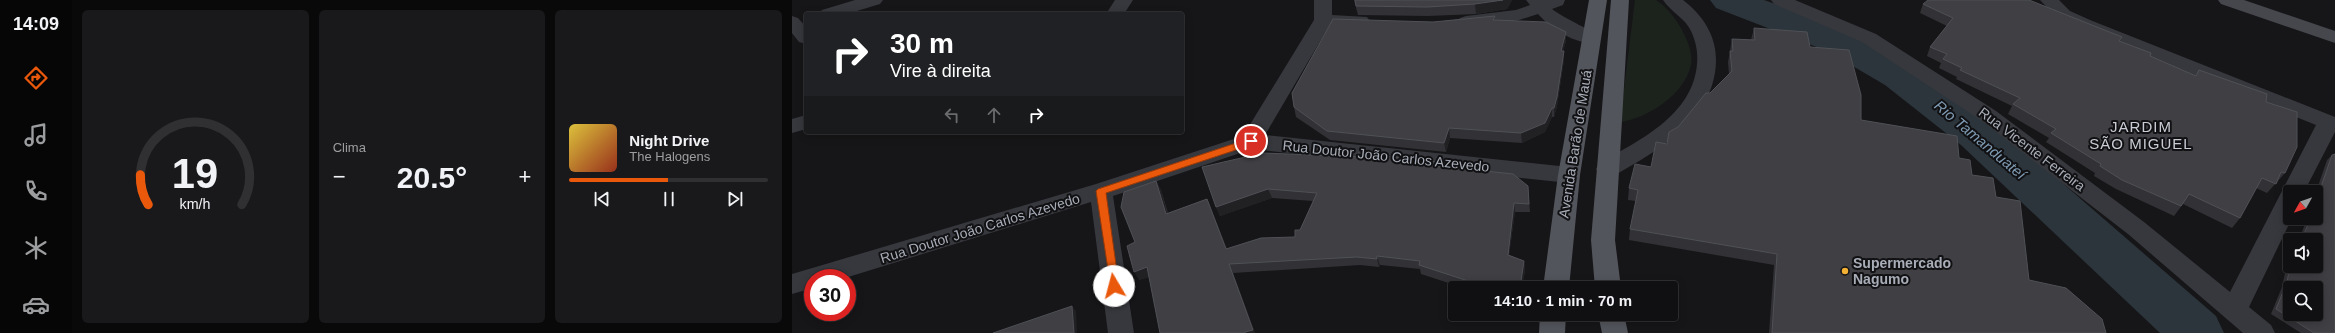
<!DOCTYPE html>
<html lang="pt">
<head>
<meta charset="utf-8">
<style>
  :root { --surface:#101012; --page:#19191b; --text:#f1f3f6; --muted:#9c9d9f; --line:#303032; --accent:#ea580c }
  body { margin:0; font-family:Helvetica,sans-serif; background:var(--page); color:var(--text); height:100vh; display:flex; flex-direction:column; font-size:15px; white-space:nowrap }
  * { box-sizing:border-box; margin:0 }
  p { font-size:13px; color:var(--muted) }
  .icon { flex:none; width:22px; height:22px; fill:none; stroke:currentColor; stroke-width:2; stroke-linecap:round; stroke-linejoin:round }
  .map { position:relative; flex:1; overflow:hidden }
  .panel { display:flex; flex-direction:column; gap:10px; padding:10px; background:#09090a; width:720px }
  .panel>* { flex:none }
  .guide { position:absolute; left:12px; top:12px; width:380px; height:122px; border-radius:4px; box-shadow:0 2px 10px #0003,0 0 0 1px var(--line); background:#202124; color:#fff; overflow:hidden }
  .needle { width:26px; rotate:230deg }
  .buttons { position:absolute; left:1491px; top:185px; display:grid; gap:8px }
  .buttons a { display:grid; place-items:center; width:40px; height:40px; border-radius:4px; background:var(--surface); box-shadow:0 2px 10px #0003,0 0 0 1px var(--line); font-size:20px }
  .speed { position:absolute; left:12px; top:269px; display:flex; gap:8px; font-size:20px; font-weight:700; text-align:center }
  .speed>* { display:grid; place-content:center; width:52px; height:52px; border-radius:50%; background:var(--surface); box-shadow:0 2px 10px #0003,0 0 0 1px var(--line); line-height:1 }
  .speed .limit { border:6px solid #d22; background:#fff; color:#111 }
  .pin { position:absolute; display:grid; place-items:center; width:34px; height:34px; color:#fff; margin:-17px; border:2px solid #fff; border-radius:50%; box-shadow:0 1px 4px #0007 }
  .me { position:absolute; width:44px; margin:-22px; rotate:352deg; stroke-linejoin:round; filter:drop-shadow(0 0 3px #0008) }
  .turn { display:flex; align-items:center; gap:14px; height:84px; padding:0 20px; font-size:18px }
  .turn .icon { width:52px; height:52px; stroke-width:2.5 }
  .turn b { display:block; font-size:28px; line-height:34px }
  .lanes { display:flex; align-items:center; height:38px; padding:0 20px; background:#0003; justify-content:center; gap:20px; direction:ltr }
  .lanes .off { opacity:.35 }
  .big { font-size:30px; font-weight:800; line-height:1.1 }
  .panel .card { flex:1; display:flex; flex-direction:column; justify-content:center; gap:6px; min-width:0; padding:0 14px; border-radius:6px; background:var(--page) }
  .panel .dial { align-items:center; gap:0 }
  .dial svg { height:104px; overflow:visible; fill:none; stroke:var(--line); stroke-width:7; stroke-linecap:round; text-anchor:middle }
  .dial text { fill:var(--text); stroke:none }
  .song { display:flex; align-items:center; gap:12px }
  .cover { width:48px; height:48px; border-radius:6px; background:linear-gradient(135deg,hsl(50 70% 55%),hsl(10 70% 35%)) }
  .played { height:4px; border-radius:2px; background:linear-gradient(90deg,var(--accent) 50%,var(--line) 50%) }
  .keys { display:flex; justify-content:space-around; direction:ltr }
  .heat { display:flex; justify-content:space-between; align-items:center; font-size:22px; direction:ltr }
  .panel .tiles { flex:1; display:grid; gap:10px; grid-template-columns:repeat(3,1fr) }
  .trip { position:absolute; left:656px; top:281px; width:230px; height:40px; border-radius:4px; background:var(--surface); box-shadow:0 2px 10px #0003,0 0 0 1px var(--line); font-weight:800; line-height:40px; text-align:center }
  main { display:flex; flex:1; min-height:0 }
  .tab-bar { display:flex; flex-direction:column; width:72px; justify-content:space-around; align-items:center; background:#060607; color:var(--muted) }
  .tab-bar .icon { width:28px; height:28px }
  .tab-bar .on { color:var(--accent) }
  .tab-bar b { font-size:18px; color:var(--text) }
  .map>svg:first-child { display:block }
  .green { fill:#1c231d }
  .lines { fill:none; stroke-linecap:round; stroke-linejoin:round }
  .river { fill:#2c353c; fill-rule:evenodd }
  .street { fill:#37383d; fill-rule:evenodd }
  .secondary { fill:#45474d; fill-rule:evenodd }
  .primary { fill:#53555c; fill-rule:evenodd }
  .wall { fill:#323236 }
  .shaded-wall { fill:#212124 }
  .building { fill:#3f3f44; stroke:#4f5156; fill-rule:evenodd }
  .route { fill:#ea580c; stroke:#983908 }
  .poi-dot { fill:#f2b134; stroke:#111113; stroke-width:1.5 }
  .labels { text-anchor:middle; stroke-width:4; stroke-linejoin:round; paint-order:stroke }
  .street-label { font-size:14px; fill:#a8adb8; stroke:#111113 }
  .poi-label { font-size:14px; font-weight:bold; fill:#a8adb8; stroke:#111113; text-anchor:start }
  .neighbourhood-label { font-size:15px; letter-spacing:1px; fill:#c9ccd4; stroke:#111113 }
  .water-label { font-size:15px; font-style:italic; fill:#7f9bb3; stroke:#111113 }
</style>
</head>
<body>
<main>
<nav class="tab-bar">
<b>14:09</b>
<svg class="icon on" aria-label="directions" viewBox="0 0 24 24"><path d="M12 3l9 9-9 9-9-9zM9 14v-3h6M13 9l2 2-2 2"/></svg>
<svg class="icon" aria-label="music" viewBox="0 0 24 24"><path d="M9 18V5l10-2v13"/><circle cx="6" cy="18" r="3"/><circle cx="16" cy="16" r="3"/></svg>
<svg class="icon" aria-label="phone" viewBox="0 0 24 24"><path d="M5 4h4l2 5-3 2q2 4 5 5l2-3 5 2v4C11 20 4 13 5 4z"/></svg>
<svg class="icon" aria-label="climate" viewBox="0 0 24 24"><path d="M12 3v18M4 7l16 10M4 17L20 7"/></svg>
<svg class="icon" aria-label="car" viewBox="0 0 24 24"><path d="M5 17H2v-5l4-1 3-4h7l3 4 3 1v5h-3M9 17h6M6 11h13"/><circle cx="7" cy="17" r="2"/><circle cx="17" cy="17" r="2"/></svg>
</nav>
<section class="panel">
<div class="tiles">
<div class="card dial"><svg viewBox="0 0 100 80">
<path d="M14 69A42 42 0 1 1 86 69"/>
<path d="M14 69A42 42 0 0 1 8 46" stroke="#ea580c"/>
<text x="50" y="56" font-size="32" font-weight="700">19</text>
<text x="50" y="72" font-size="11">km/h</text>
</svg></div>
<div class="card"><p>Clima</p>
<div class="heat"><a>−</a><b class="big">20.5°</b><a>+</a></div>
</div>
<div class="card">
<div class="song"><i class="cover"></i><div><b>Night Drive</b><p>The Halogens</p></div></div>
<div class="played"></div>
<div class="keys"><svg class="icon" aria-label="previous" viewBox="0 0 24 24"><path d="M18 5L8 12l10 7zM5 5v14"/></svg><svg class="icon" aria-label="pause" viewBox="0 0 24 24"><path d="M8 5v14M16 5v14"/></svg><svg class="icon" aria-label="next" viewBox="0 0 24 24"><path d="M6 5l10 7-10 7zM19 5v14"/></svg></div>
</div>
</div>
</section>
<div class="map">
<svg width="1543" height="333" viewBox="0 0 1543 333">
  <rect width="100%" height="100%" fill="#161618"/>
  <path class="green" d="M843,0H864C875,7 883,18 890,30C895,40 901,52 899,65C892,95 856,118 828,122Z"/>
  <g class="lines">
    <polygon class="river" points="918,0 972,0 1063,33 1123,67 1201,123 1424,316 1432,333 1368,333 1169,145 1093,85 1035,51 924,8"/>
    <g class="street">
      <polygon points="63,0 91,0 88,4 55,14 27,14 30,10"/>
      <polygon points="323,0 341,0 332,14 314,14"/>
      <polygon points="522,0 540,0 540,15 575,17 578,21 575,25 537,26 473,135 777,167 785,169 788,175 785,181 777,183 460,149 321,196 342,333 316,333 299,202 53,278 21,278 21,288 0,294 0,274 304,184 451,136 522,20"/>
      <path d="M734,0H773L771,5L760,9C771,18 804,32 808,38L806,42C786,47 758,28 746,14L727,20L674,28L668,26L665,22L668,18L674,16L724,10L738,5Z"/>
      <path d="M871,0H891C911,15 925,37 924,62C922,119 867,150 823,175L815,177L807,175L804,169L807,163C847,141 901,115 905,64C906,52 904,42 899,31C893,18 879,12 871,0Z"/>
      <polygon points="979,0 1003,0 1084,34 1204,111 1352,222 1438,292 1524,125 1284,28 1266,19 1248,0 1267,0 1278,11 1298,20 1543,117 1543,132 1512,192 1498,192 1498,218 1500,218 1457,307 1479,325 1483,333 1451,333 1336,234 1190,121 1070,42 982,4"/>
      <polygon points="0,16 6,18 14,27 14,44 7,42 0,33"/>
      <polygon points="14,115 14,129 0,133 0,119"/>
    </g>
    <polygon class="secondary" points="1426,0 1452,0 1543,31 1543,43 1429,4"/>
    <g class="primary">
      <polygon points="797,0 815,0 788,175 777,288 751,288 766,175"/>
      <polygon points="819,0 837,0 823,240 829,288 803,288 799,240"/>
      <polygon points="748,314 774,314 773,333 747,333"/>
      <polygon points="806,314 832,314 836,333 810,333"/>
    </g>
  </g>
  <g class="wall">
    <polygon points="562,0 720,0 715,9 684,14 636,16 566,15"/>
    <polygon points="1131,4 1330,37 1328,41 1358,56 1404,76 1474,102 1493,173 1475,193 1464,188 1448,218 1440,228 1391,204 1382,216 1324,189 1302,176 1303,173 1254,142 1257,138 1216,114 1220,106 1164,79 1165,77 1147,68 1149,63 1135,56 1138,47 1155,26 1128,13"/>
    <polygon points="703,16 703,20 774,32 774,41 771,51 772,51 772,60 765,106 762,117 760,117 753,132 730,143 658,138 654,152 538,140 504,117 502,107 641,22"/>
    <polygon points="962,28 1018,47 1069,120 1167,158 1180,175 1204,197 1237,280 1314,333 977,333 982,265 837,240 838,229 844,201 836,200 837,188 859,167 875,144 886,127 937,74 936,62 940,39 959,40"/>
    <polygon points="566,153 648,166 736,186 738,212 723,212 717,255 732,261 733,270 730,288 672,288 629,274 628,269 588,265 587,267 568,265 441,273 463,333 368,333 357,277 347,280 343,242 364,181 369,190 376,213 415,199 435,249 503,237 508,230 521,201 480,198 428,216 424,207 567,157"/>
    <polygon points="1540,155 1543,333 1509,333 1479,314 1490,287 1495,264 1498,258 1498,266 1524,266 1524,240 1506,240 1510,232 1515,218 1524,218 1524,192 1535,160"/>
  </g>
  <g class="shaded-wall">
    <polygon points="711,0 720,0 715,9 684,14 683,4"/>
    <polygon points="774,32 774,41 769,60 769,51"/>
    <polygon points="772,51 772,60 765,106 762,117 762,108"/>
    <polygon points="760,108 760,117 753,132 730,143 729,133"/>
    <polygon points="657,128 658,138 654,152 652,143"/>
    <polygon points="364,181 369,190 378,223 374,214"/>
    <polygon points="476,189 480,198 428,216 424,207"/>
    <polygon points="415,199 419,208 438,258 434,249"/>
    <polygon points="722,203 723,212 716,263 716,255"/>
    <polygon points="585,256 588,265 587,267 585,259"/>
    <polygon points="732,261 733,270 730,288 728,288"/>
    <polygon points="437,264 441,273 463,333 453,333"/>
    <polygon points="355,267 360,276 347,280 342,272"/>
    <polygon points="280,306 284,311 285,333 282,333"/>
  </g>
  <g class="building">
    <polygon points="563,0 711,0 683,4 635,7 564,6"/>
    <polygon points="1136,0 1237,0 1330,37 1327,41 1359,53 1358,56 1404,76 1407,70 1475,94 1474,102 1505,112 1505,147 1493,173 1489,172 1484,184 1470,178 1448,218 1397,194 1389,206 1330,180 1308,166 1309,164 1259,133 1264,129 1221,104 1228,98 1168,70 1170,68 1151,59 1155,54 1138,47 1161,18 1131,4"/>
    <polygon points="703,16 701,20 754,22 774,32 769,51 772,51 765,97 762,108 760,108 753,123 729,133 657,128 652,143 535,131 502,107 500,93 541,19 641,22"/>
    <polygon points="962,28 1015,32 1018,47 1057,50 1069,95 1069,120 1165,136 1167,158 1178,160 1180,175 1201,178 1204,197 1228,201 1237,280 1274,288 1310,319 1314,333 980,333 985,254 838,229 846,190 837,188 843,164 859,167 864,142 875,144 877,132 886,127 914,93 918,93 940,71 938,51 941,51 940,39 963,40"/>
    <polygon points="471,153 571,157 566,153 647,162 646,166 721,174 736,186 737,204 722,203 716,255 732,261 728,288 698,288 627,265 628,261 585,256 585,259 565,257 437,264 461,330 453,332 453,333 368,333 355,267 342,272 335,246 343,242 329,207 332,192 364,181 374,214 415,199 434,249 469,238 503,237 503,230 508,230 525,193 476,189 424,207 410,167"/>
    <path d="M1543,154V333H1522L1484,309L1495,282L1498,266H1524V240H1509L1515,227L1518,218H1524V201L1540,155ZM1498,288H1524V314H1498Z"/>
    <polygon points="280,306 282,333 201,333"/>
  </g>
  <polygon class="route" points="459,138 463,141 462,144 314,193 327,286 326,289 319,289 304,191 306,189"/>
  <circle class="poi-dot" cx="1053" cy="271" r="4"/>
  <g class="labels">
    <g class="street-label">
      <text transform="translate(783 144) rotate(-81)" y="5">Avenida Barão de Mauá</text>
      <text transform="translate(1240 149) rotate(37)" y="5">Rua Vicente Ferreira</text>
      <text transform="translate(594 156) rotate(6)" y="5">Rua Doutor João Carlos Azevedo</text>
      <text transform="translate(188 228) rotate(-17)" y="5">Rua Doutor João Carlos Azevedo</text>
    </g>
    <g class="poi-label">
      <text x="1061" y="268">Supermercado<tspan x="1061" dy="16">Nagumo</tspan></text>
    </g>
    <g class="neighbourhood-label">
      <text x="1349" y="132">JARDIM<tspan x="1349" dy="17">SÃO MIGUEL</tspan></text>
    </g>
    <g class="water-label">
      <text transform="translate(1188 140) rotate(40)" y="5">Rio Tamanduateí</text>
    </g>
  </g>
</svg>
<div class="buttons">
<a><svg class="needle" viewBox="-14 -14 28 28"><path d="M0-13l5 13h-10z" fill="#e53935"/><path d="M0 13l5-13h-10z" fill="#9c9d9f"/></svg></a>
<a><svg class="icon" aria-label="sound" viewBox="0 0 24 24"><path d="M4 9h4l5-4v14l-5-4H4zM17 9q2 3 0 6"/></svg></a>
<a><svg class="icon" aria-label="search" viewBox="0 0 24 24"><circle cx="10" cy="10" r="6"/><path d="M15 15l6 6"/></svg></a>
</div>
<div class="speed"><div class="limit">30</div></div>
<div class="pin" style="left:459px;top:141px;background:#d93025"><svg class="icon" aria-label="arrive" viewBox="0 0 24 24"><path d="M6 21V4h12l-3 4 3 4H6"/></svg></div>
<svg class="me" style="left:322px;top:286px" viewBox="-20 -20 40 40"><circle r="19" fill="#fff"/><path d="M0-13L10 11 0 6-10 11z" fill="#ea580c"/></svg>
<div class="trip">14:10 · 1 min · 70 m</div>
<div class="guide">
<div class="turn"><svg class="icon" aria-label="right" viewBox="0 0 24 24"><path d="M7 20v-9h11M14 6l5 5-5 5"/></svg><div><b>30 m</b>Vire à direita</div></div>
<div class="lanes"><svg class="icon off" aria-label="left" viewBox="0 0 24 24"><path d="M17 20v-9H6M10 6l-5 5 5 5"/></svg><svg class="icon off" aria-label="ahead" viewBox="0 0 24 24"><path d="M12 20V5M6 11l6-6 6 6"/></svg><svg class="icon" aria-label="right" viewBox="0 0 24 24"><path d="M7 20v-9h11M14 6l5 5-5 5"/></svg></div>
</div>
</div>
</main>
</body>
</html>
